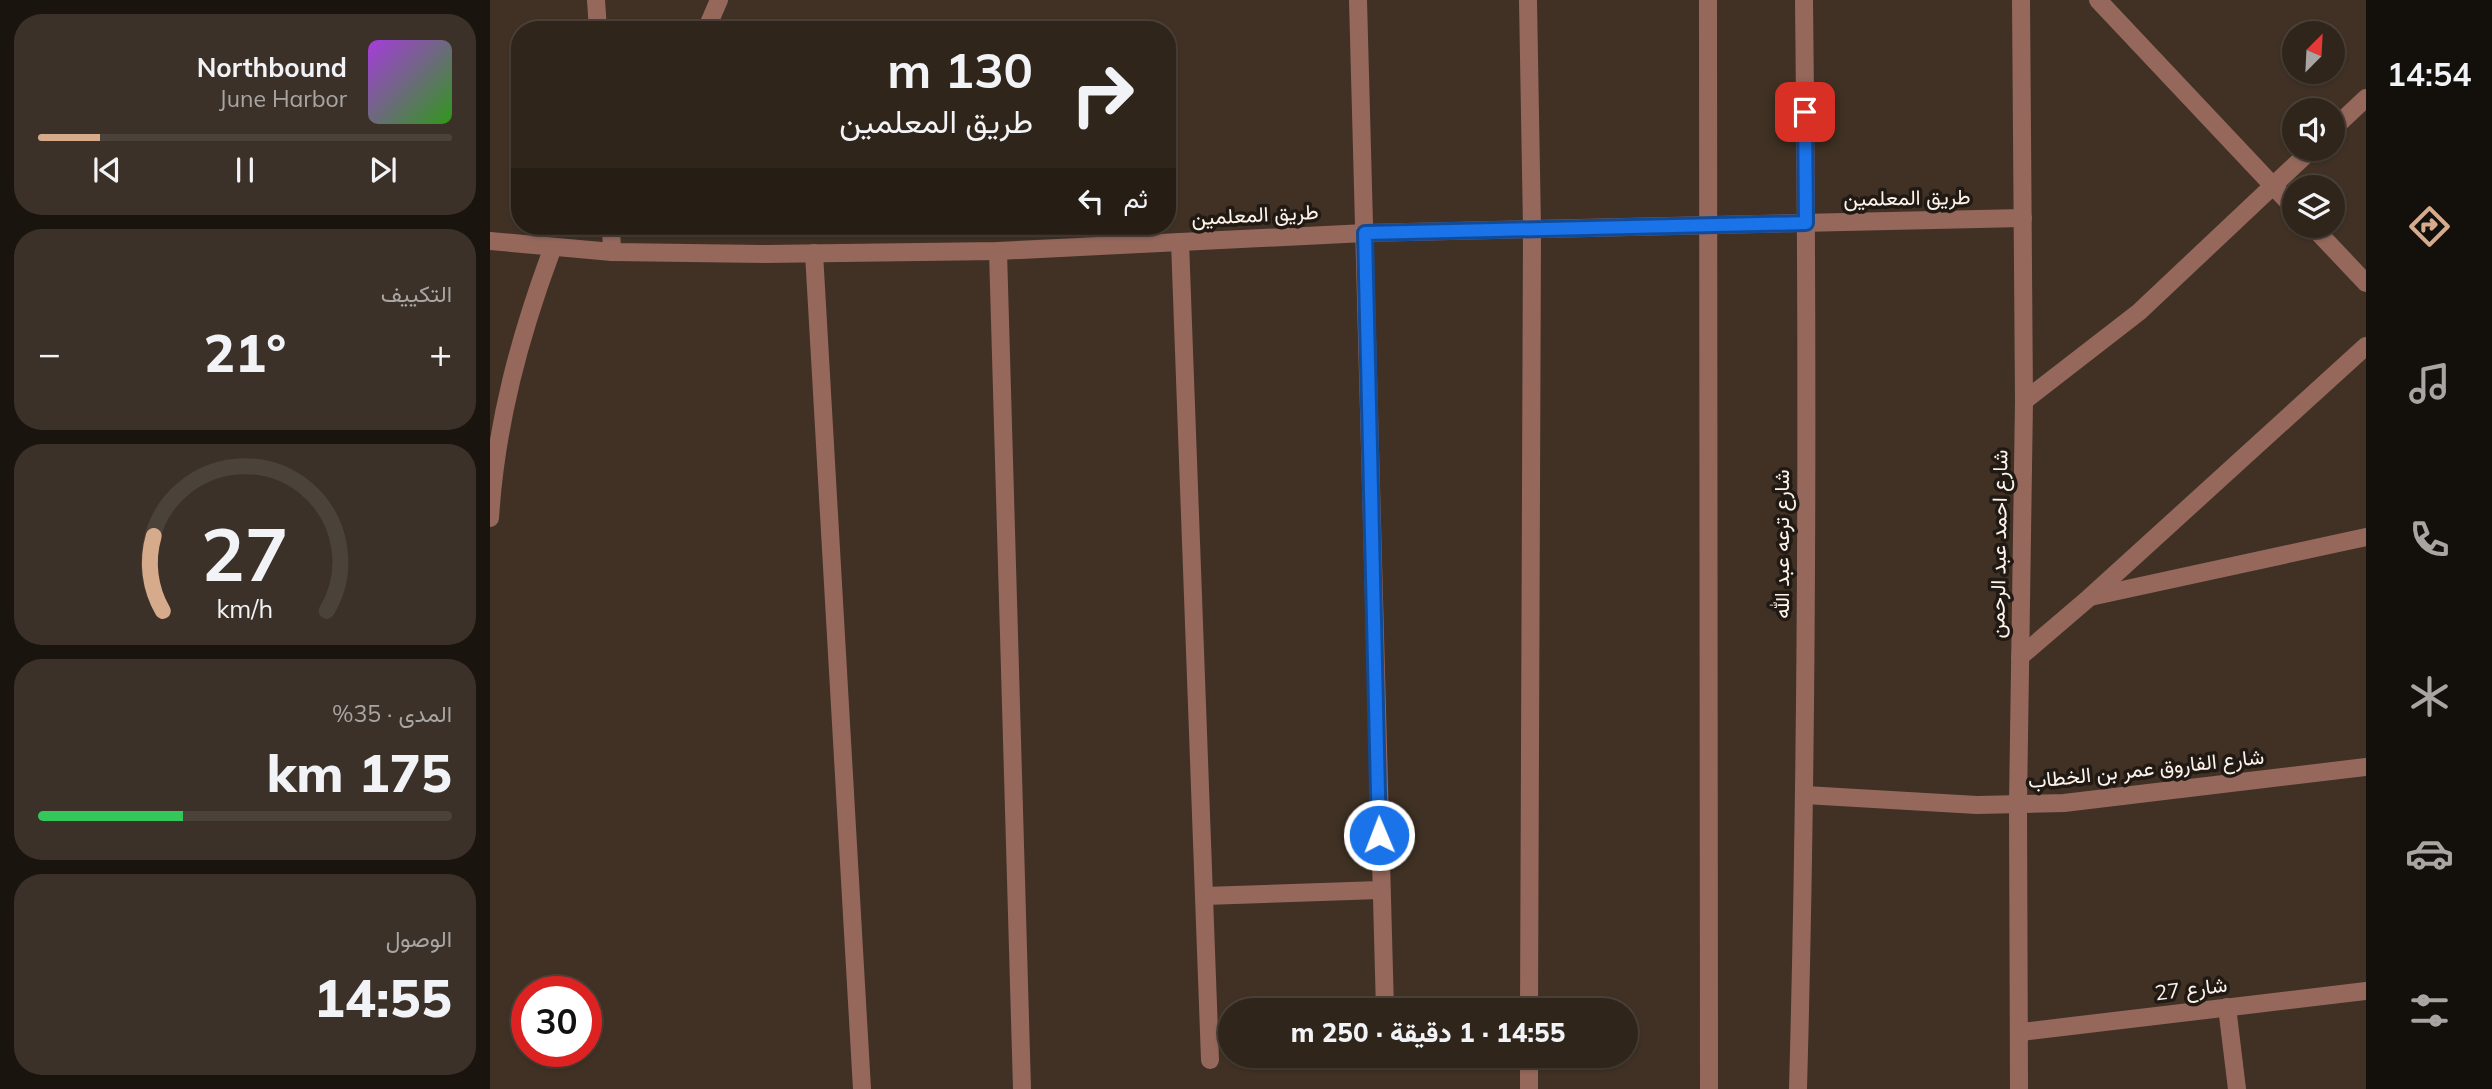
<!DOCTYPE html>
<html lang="ar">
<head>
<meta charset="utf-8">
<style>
  :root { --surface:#30251b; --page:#3c3128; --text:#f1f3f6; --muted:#a8a5a3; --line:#4b423a; --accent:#d6ab8b }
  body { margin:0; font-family:Mulish,Vazirmatn,sans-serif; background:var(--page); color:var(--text); direction:rtl; height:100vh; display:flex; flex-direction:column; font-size:26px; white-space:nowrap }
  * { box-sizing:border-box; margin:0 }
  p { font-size:23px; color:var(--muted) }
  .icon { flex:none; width:38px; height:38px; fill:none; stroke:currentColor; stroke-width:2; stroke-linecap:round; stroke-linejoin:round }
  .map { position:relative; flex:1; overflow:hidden; direction:ltr }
  .drawer { display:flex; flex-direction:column; gap:14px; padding:14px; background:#1a140f; width:490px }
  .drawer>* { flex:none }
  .banner { position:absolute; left:21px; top:21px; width:665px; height:214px; border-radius:28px; box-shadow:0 2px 5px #0004,0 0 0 2px var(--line); direction:rtl; background:#30251b; color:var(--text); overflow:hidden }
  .needle { width:46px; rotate:24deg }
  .controls { position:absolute; left:1792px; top:21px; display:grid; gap:14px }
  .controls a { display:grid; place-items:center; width:63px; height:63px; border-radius:50%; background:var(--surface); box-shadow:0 2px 5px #0004,0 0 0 2px var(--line); font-size:35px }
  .speed { position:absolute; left:21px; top:976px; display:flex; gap:14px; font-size:35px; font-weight:700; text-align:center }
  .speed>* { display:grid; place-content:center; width:91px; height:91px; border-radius:50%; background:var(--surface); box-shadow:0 2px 5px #0004,0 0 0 2px var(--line); line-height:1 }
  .speed .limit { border:10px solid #d22; background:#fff; color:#111 }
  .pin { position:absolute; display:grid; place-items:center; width:60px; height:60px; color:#fff; margin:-30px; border-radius:14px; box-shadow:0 4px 10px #0006 }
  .me { position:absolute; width:77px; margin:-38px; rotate:359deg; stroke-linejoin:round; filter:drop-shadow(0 0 5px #0008) }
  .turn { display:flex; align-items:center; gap:24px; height:147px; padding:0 28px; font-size:32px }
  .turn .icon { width:91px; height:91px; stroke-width:2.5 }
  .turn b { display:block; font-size:49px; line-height:60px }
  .then { display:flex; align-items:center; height:66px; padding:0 28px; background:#0003; gap:14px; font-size:26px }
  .big { font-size:52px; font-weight:800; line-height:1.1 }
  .drawer .tile { flex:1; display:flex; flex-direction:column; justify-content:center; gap:10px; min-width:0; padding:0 24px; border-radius:28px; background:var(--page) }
  .drawer .dial { align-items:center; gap:0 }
  .dial svg { height:182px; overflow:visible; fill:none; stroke:var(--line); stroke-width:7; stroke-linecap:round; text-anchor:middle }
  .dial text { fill:var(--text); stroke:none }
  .song { display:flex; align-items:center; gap:21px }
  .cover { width:84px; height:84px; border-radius:10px; background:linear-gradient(135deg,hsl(280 70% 55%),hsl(110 70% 35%)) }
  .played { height:7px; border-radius:4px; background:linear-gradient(90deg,var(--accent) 15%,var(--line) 15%) }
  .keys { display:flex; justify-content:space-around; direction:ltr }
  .heat { display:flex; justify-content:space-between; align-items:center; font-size:38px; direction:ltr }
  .charge { height:10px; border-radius:5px; background:linear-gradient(90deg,#34c759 35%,var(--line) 0) }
  .trip { position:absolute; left:728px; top:998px; width:420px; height:70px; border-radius:35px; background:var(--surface); box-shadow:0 2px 5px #0004,0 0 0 2px var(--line); font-weight:800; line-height:70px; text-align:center; direction:rtl }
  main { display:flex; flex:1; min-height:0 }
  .tabs { display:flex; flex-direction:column; width:126px; justify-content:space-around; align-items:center; background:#130f0b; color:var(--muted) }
  .tabs .icon { width:49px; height:49px }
  .tabs .current { color:var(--accent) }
  .tabs b { font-size:32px; color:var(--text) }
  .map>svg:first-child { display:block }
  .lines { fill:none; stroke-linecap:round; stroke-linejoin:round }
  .minor { stroke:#96685c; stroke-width:18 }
  .route-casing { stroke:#114b97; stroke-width:18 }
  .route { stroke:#1a73e8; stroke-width:12 }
  .labels { text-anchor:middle; stroke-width:7; stroke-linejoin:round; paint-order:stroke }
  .street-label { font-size:21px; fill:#fdf3ea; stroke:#211a14 }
</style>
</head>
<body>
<main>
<nav class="tabs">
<b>14:54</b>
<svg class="icon current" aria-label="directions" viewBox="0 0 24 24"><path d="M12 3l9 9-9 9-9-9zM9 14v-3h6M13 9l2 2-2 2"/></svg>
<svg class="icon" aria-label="music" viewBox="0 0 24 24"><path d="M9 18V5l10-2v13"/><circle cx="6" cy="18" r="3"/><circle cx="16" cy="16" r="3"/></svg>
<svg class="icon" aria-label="phone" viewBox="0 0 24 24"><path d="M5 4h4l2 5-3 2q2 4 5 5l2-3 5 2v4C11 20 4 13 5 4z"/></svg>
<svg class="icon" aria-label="climate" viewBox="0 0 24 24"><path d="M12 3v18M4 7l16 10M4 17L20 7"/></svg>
<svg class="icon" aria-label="car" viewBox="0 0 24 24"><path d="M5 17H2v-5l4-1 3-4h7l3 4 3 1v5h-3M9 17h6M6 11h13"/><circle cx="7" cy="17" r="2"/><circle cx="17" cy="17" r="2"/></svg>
<svg class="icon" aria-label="filters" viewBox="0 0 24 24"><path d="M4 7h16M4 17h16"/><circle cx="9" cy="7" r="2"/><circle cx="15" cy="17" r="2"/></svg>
</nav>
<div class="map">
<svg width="1876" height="1089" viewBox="0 0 1876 1089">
  <rect width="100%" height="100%" fill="#403124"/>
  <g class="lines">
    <g class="minor">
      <polyline points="106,0 108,30"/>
      <polyline points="868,0 895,1010"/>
      <polyline points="1038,0 1042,228 1039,1010"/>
      <polyline points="1218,0 1219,1089"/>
      <polyline points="1608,0 1804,208"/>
      <polyline points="216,30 229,0"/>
      <polyline points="1843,129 1876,98"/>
      <polyline points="121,226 122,252"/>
      <polyline points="1822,226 1876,283"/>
      <polyline points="0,241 122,252 274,254 508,251 875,233 1533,218"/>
      <polyline points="690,242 720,1060"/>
      <polyline points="508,251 532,1089"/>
      <polyline points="324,253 372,1089"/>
      <polyline points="1534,401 1649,312 1822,149"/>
      <path d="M0,518C6,423 30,335 63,247"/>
      <polyline points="1600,597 1876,537"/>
      <polyline points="1530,657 1600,597 1876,346"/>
      <polyline points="1315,795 1487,805 1574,803 1876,767"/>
      <polyline points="714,896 890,890"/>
      <polyline points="1737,1007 1747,1089"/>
      <polyline points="1531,1032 1876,991"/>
      <polyline points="897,1055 897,1056"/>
      <polyline points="1039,1089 1039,1055"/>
      <path d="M1308,1089C1318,726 1318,363 1314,0"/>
      <polyline points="1529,1089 1528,804 1534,401 1531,0"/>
    </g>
  </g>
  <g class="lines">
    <g class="route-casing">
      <polyline id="route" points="889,835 875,233 1316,223 1315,112"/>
    </g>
    <use href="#route" class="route"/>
  </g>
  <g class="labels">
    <g class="street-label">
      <text transform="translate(1417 198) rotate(-1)" y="7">طريق المعلمين</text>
      <text transform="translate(765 215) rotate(-3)" y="7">طريق المعلمين</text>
      <text transform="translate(1292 544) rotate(-90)" y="7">شارع ترعه عبد الله</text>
      <text transform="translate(1509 544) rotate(-89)" y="7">شارع احمد عبد الرحمن</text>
      <text transform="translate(1656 769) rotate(-6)" y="7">شارع الفاروق عمر بن الخطاب</text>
      <text transform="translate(1701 989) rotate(-7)" y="7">شارع 27</text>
    </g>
  </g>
</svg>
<div class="controls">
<a><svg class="needle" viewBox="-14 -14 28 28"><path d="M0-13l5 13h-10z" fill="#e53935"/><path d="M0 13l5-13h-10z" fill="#a8a5a3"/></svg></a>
<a><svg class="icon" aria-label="sound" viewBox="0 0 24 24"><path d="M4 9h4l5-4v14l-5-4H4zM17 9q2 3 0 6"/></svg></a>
<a><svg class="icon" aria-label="layers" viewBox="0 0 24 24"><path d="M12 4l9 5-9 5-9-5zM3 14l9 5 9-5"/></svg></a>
</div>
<div class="speed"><div class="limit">30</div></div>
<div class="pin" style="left:1315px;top:112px;background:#d93025"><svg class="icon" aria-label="arrive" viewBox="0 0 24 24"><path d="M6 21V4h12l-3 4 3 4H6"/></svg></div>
<svg class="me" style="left:889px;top:835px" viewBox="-20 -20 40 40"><circle r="17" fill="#1a73e8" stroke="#fff" stroke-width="3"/><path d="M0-11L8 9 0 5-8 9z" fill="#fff"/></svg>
<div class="trip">14:55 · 1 دقيقة · 250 m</div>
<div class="banner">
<div class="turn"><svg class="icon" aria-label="right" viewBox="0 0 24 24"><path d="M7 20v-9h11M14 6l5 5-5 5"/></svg><div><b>130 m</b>طريق المعلمين</div></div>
<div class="then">ثم<svg class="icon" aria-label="left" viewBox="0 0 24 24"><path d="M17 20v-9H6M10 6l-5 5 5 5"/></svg></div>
</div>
</div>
<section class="drawer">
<div class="tile">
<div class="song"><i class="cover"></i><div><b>Northbound</b><p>June Harbor</p></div></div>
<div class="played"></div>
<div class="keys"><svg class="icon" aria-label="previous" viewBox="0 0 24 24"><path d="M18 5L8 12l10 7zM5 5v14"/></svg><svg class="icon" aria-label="pause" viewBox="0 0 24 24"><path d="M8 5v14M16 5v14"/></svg><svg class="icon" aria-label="next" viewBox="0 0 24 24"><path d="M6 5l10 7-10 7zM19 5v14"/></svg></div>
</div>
<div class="tile"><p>التكييف</p>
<div class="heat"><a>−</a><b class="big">21°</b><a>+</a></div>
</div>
<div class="tile dial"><svg viewBox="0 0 100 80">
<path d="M14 69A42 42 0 1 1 86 69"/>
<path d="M14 69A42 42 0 0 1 10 36" stroke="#d6ab8b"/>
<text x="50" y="56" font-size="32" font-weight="700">27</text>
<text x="50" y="72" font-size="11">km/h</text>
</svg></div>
<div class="tile"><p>المدى · 35%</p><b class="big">175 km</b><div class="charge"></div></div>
<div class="tile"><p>الوصول</p><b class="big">14:55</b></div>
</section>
</main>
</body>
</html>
